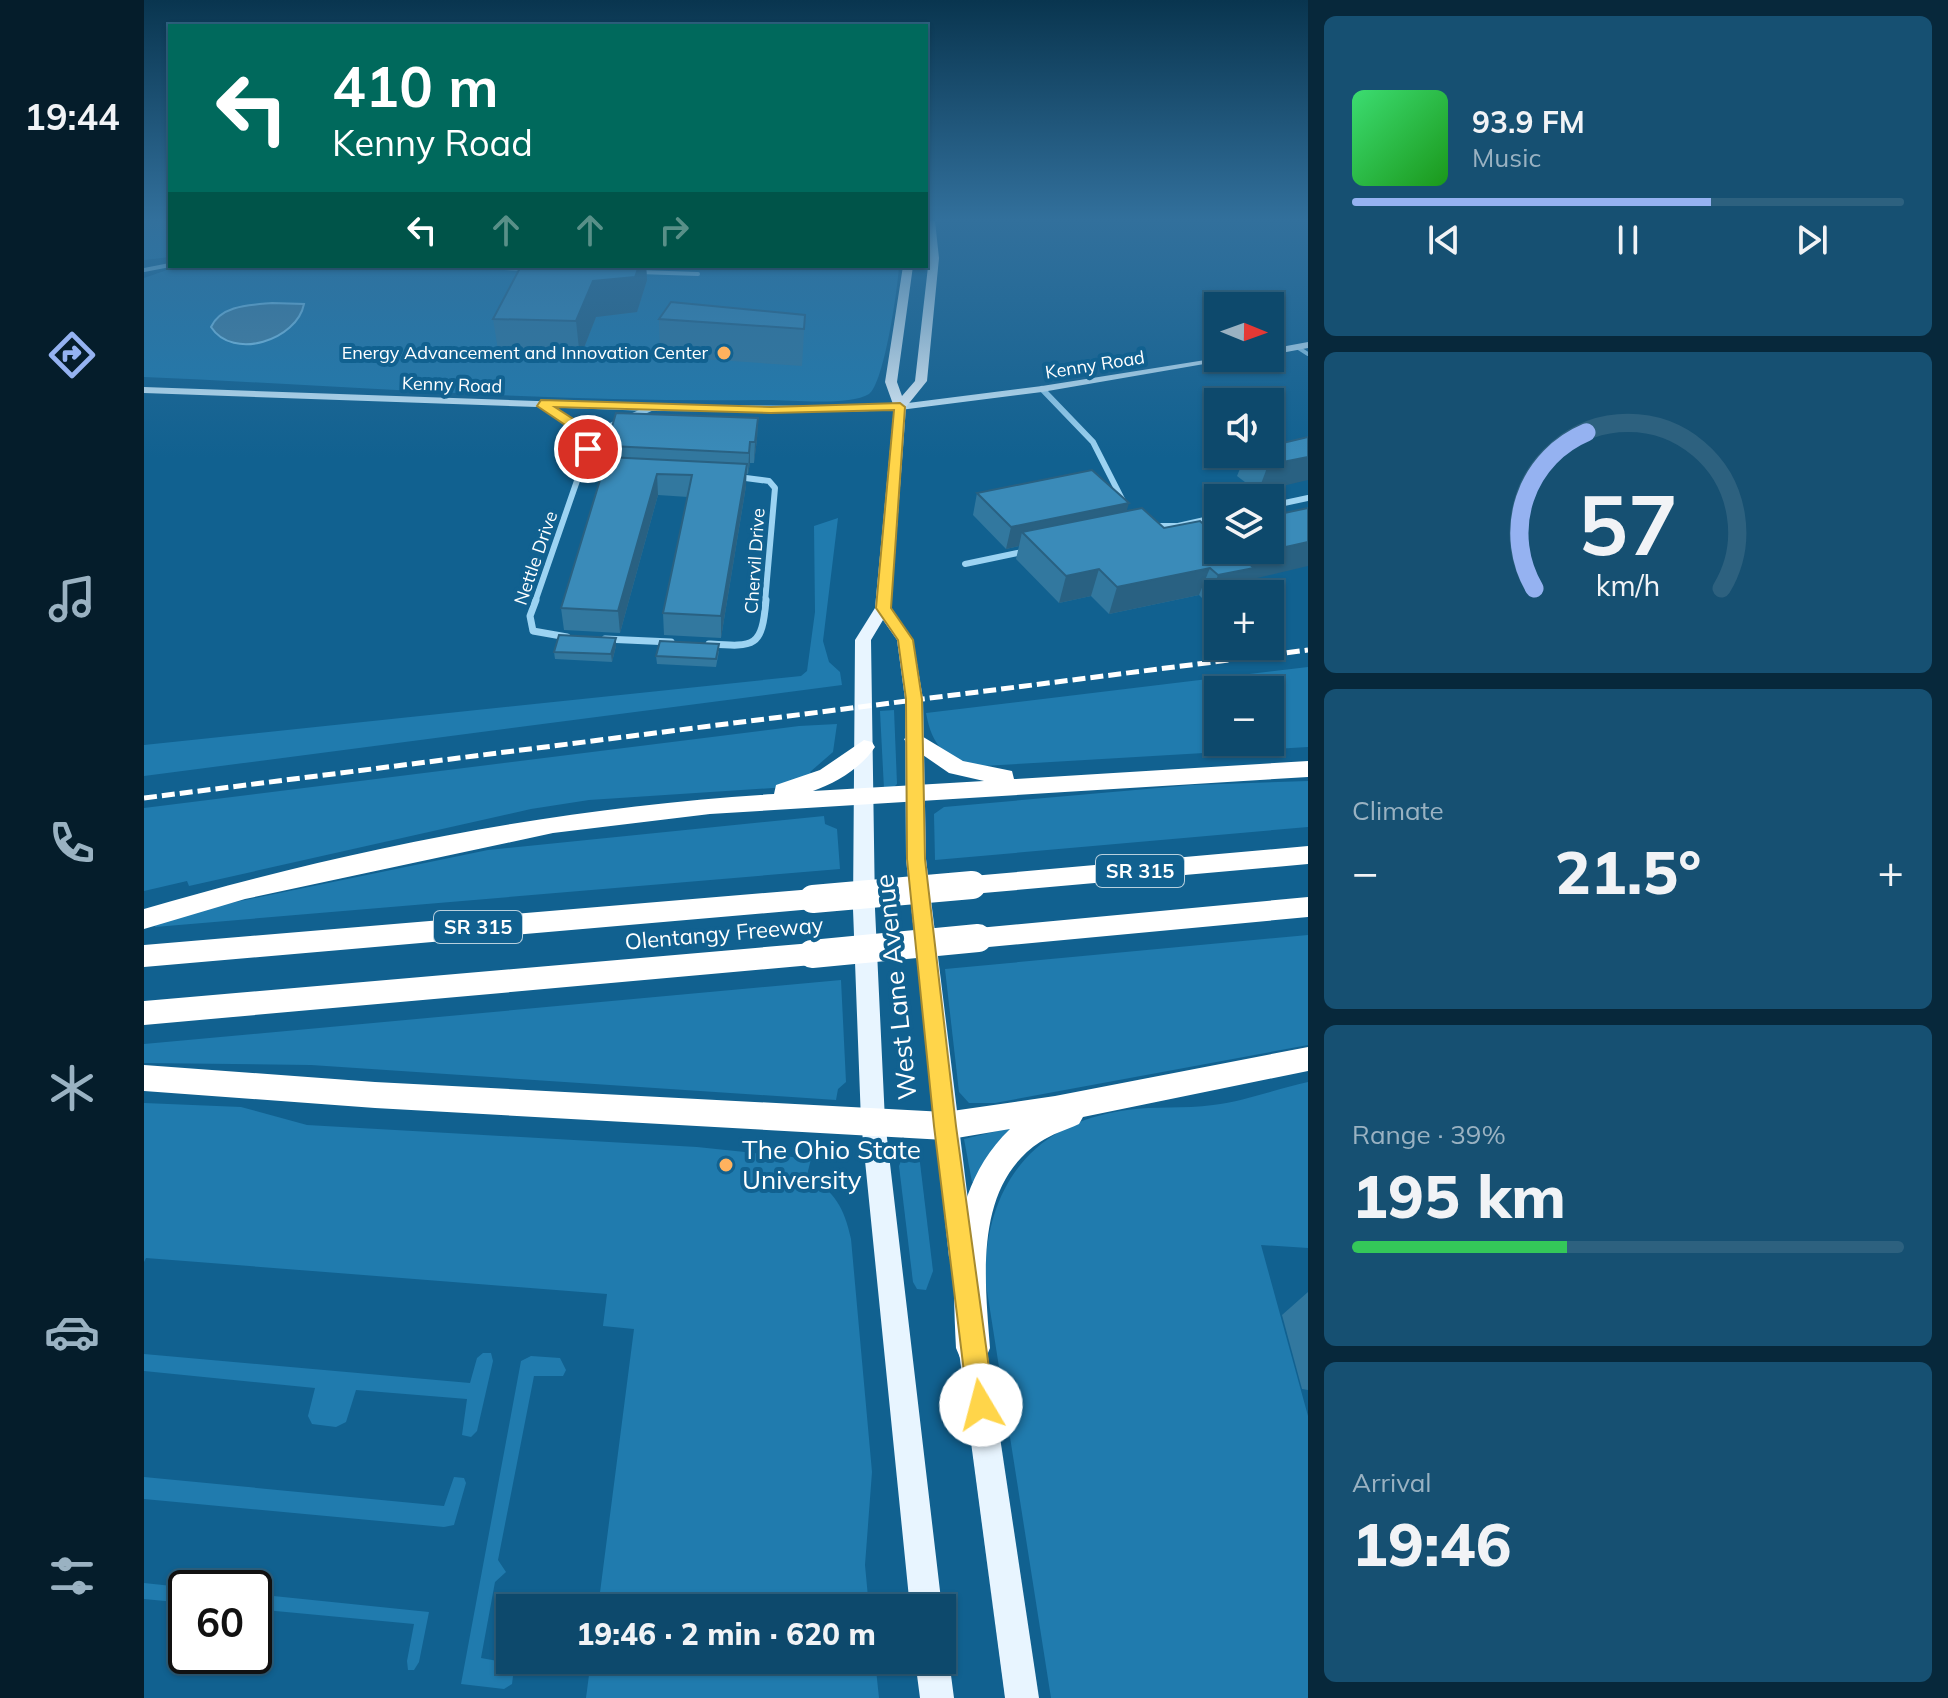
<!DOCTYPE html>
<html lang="en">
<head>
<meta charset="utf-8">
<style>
  :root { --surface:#0d496c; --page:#165072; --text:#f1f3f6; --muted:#9ab2c2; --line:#2d617f; --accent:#95b2f1 }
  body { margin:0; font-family:Mulish,sans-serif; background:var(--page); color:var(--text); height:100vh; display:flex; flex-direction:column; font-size:30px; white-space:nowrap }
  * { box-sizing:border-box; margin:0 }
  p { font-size:26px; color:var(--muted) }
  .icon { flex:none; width:44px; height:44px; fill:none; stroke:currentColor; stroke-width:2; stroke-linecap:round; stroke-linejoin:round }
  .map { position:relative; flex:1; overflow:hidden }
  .sheet { display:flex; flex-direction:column; gap:16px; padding:16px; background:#07283b; width:640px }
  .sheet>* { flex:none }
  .banner { position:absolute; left:24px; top:24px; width:760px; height:244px; border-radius:0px; box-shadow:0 2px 6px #0004,0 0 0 2px var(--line); background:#00695c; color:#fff; overflow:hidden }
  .needle { width:52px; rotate:91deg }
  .tools { position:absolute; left:1060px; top:292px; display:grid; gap:16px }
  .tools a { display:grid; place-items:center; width:80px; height:80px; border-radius:0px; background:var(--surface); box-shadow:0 2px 6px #0004,0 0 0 2px var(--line); font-size:40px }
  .speed { position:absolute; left:24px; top:1570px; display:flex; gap:16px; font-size:40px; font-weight:700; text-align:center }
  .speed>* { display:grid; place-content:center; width:104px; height:104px; border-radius:50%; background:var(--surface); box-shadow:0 2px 6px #0004,0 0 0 2px var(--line); line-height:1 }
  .speed .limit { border:4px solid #111; border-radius:12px; background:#fff; color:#111 }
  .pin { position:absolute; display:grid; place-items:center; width:68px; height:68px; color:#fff; margin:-34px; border:4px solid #fff; border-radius:50%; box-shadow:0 2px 8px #0007 }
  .me { position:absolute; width:88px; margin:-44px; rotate:352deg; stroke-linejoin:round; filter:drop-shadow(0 0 6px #0008) }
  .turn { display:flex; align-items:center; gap:28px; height:168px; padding:0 32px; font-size:36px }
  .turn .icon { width:104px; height:104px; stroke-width:2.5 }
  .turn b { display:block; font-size:56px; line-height:68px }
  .lanes { display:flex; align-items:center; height:76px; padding:0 32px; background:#0003; justify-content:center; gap:40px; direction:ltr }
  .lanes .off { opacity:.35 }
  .big { font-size:60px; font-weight:800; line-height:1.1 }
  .sheet .card { flex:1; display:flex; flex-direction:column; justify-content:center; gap:12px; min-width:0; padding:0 28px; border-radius:12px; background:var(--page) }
  .sheet .dial { align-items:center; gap:0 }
  .dial svg { height:208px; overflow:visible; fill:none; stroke:var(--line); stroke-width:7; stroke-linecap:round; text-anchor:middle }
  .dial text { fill:var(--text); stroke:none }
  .song { display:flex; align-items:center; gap:24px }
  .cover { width:96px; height:96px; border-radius:12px; background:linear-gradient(135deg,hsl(140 70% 55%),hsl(120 70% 35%)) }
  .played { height:8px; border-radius:4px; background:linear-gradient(90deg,var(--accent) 65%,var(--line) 65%) }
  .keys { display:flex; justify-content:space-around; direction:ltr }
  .heat { display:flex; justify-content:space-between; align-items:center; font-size:44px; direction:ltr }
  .charge { height:12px; border-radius:6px; background:linear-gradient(90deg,#34c759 39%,var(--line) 0) }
  .trip { position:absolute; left:352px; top:1594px; width:460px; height:80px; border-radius:0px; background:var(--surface); box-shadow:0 2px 6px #0004,0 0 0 2px var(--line); font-weight:800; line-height:80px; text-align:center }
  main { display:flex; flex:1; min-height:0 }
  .tab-bar { display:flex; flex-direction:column; width:144px; justify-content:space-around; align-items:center; background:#051d2b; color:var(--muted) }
  .tab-bar .icon { width:56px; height:56px }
  .tab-bar .selected { color:var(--accent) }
  .tab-bar b { font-size:36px; color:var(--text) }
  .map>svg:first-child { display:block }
  .green { fill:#207bae; fill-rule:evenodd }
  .water { fill:#4983a4; stroke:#8ed2f6; stroke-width:2 }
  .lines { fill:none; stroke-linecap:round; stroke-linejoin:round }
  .street-far2 { stroke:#9cd3f2; stroke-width:4 }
  .street-far1 { stroke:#9cd3f2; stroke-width:6 }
  .street { stroke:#9cd3f2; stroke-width:7 }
  .secondary { fill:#cbeafc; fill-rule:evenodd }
  .primary { fill:#e8f5ff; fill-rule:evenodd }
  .highway { fill:#fff; fill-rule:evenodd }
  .rail { stroke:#fff; stroke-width:5; stroke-dasharray:13 5; stroke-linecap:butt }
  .highway-bridge { stroke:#fff; stroke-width:28 }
  .wall { fill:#32789f }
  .shaded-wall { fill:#296182 }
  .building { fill:#3a8bb9; stroke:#296182; stroke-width:2 }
  .route { fill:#ffd54a; stroke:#a68a30; stroke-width:2 }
  .poi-dot { fill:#ffb25e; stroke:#116190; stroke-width:3 }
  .labels { text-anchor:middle; stroke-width:8; stroke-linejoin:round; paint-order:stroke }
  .far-poi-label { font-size:18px; fill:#fff; stroke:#116190; text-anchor:end }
  .far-street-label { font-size:18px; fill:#fff; stroke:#116190 }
  .shield { fill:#116190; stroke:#b8d0de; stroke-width:2 }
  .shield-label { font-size:20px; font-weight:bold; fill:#fff }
  .street-label { font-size:22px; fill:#fff; stroke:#116190 }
  .near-street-label { font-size:26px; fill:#fff; stroke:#116190 }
  .near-poi-label { font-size:26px; fill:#fff; stroke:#116190; text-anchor:start }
</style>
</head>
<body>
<main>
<nav class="tab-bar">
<b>19:44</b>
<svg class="icon selected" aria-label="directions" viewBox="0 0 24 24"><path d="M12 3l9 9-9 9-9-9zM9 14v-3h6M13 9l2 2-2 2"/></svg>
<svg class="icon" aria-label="music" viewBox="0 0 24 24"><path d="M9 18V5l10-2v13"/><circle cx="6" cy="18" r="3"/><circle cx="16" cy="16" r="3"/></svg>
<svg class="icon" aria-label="phone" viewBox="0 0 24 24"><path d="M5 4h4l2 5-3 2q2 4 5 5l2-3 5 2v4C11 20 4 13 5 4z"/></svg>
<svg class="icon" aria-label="climate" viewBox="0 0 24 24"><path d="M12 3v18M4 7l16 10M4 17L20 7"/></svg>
<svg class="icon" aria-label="car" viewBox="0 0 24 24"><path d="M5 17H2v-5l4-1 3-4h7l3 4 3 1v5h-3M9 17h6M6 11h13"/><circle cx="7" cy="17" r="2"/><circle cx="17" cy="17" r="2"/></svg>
<svg class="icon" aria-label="filters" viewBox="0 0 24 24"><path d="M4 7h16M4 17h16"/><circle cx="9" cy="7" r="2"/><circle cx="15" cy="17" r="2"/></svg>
</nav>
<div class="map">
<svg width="1164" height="1698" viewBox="0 0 1164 1698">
  <rect width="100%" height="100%" fill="#116190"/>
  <g class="green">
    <polygon points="0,221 26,221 26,257 0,260"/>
    <path d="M53,266H755C754,287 740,384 725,394C706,406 648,400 623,400C416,403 207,386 0,377V278L23,270Z"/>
    <polygon points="694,518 679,641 685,662 696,672 698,685 0,776 0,745 657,676 663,671 671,612 670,526"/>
    <path d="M1164,667V747L839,766C802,758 789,750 782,713ZM1074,690H1126V742H1074Z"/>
    <polygon points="750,710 753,784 749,788 740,789 736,711"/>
    <polygon points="693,724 689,752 666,772 672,779 644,787 445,800 387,809 45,886 43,881 0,891 0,808 655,726"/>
    <polygon points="1164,781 1164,827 791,860 790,814 800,807 1048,785"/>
    <polygon points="680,816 681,824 693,829 696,869 11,927 14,918 344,850"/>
    <polygon points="1164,935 1164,1045 851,1103 825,1103 815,1092 801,969"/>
    <polygon points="697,980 702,1082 694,1089 692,1100 167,1065 0,1063 0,1044"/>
    <path d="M1164,1082V1248L1117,1245L1164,1416V1698H907L841,1278C842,1186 888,1123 983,1110C1011,1106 1040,1109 1069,1105C1101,1101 1132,1089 1164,1082Z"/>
    <path d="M0,1103L97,1107L163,1125L553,1147L667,1159L663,1175C691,1192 700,1207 707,1239L728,1472L721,1565L725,1608H454L490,1329L459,1326L463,1294L2,1258L0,1262Z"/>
    <polygon points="870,1127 832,1182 828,1182 820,1139"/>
    <polygon points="762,1149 773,1154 776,1163 789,1271 782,1290 773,1289 769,1282 755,1166"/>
    <polygon points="339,1353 347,1353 349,1361 333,1431 327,1437 318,1435 323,1399 212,1390 202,1422 192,1427 168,1424 164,1416 171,1388 0,1371 0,1354 326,1383 333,1358"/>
    <polygon points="387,1356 416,1358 422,1370 419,1376 390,1376 354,1560 362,1572 351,1582 337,1658 365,1663 370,1668 368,1684 360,1689 317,1684 377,1361"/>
    <polygon points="0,1477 300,1506 310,1477 320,1478 322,1483 310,1525 300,1527 0,1499"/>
    <polygon points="0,1583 47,1588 42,1588 42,1603 0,1599"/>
    <polygon points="110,1594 285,1612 275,1662 270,1670 264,1670 263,1661 270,1624 110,1609"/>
    <polygon points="447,1660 731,1660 735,1698 442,1698"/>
  </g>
  <path class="water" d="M128,303L160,304C153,340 89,361 67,327C77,305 106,305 128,303Z"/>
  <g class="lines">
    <g class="street-far2">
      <polyline points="311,266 385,269"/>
      <polyline points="0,270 26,265"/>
      <polyline points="495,272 554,274"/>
      <polyline points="1153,347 1164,354"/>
    </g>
    <g class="street-far1">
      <polyline points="898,389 949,442 979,501"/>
      <polyline points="397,404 435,429 444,449"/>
      <polyline points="437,471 468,472"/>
      <polyline points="594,477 625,481 631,488 621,602"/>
      <polyline points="1126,506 1164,498"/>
      <polyline points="1010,526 1034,526 1074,517"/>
      <polyline points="821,564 883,551"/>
      <polyline points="391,602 444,449 464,427 507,408"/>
    </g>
    <g class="street">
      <polyline points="392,600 386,616 389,631 423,637"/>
      <polyline points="461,639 527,642"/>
      <path d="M565,644C611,647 618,648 622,600"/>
    </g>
    <g class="secondary">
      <polygon points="1164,342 1164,348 1126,355 1126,349"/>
      <polygon points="1074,358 1095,358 898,392 756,410 696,412 507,411 0,393 0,387 507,405 696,406 756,404 898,386"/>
    </g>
    <g class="primary">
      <polygon points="782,221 791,221 795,258 783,381 762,407 747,608 769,640 779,699 782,859 831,1257 827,1266 818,1270 809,1266 805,1257 762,859 761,699 753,640 739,620 727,640 731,909 741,1121 798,1608 798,1609 766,1608 717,1121 709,909 711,640 731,608 750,407 741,382 759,266 769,266 753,382 758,396 771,381 785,258"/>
      <polygon points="827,1323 837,1327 841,1337 895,1698 861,1698 813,1337 817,1327"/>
      <polygon points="798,1647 805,1660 810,1698 776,1698 771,1660 798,1660"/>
    </g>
    <g class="highway">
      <path d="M771,732L819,761L868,771L870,779L1164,761V777L566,814L409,833L101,899L0,929V909C205,849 416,807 630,794L632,785L676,770L720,740L728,742L731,747C717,768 692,783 669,791L840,781L805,773L763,744L760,739Z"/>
      <polygon points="1164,846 1164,864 828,894 819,892 816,885 819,878 828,876"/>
      <polygon points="669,889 678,892 682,899 678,906 669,909 0,967 0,945"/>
      <polygon points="1164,897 1164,917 834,948 825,945 821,938 825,931 834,928"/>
      <polygon points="668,943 677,947 681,954 677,961 668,965 0,1025 0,1001"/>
      <path d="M1164,1047V1071L939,1117L935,1124C922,1130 908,1134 896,1142C829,1186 841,1280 846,1348L841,1360L829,1365L817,1360L812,1348C808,1269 805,1188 866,1129L801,1140L231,1108L0,1091V1065L231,1082L801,1112L911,1096Z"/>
    </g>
    <polyline class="rail" points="0,798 1164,650"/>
    <g class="highway-bridge">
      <polyline points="669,899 828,885"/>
      <polyline points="668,954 834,938"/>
    </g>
  </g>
  <g class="wall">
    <polygon points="377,266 502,266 503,280 493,312 452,317 436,358 355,356 349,319"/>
    <polygon points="661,315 658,366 516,356 515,319"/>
    <polygon points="614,418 613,439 610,463 606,463 604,474 602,474 602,486 577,638 520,635 519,613 544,497 514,495 476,633 420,630 417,608 466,457 465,437"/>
    <polygon points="1164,437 1114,492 1093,476 1102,454 1126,454"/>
    <polygon points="833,493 983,511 1020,528 1105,580 1099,594 1074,594 1063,603 1055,595 965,614 947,596 915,603 872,559 875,546 862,549 829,515"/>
    <polygon points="472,638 472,646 468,662 411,659 410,652"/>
    <polygon points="575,651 572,667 513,664 512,656"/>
    <polygon points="1164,1292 1164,1390 1158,1389 1138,1315"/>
  </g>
  <g class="shaded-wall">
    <polygon points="495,266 502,266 503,280 493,312 452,317 436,358 432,321 449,281"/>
    <polygon points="614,418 613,439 610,463 611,442"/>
    <polygon points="606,442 606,463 604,474 605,453"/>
    <polygon points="1164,457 1164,480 1114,492 1124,465"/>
    <polygon points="603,464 602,486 577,638 577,616"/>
    <polygon points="513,474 514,495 476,633 474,611"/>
    <polygon points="985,503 979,524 878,532 875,546 862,549 867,527"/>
    <polygon points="1164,542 1164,566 1105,580 1099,594 1074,594 1074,600 1063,603 1074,575 1097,557"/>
    <polygon points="1066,568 1055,595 965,614 973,587"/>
    <polygon points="955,569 947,596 915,603 922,576"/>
    <polygon points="472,638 472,646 468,662 467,654"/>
  </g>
  <g class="building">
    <polygon points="377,266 495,266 491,277 449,281 432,321 349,319"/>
    <polygon points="527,302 661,315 660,329 515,319"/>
    <polygon points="472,413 614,418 611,442 606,442 605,453 467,446 470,437 465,437"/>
    <polygon points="1164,437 1164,457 1124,465 1108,454 1126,454 1126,446"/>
    <polygon points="463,457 603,464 577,616 519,613 548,475 513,474 474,611 417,608"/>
    <polygon points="948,470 985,503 867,527 833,493"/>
    <polygon points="998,508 1020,528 1056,521 1065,529 1074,527 1074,550 1126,550 1126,516 1164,508 1164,542 1097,557 1110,568 1074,575 1066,568 973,587 955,569 922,576 878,532"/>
    <polygon points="415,635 472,638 467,654 410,652"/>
    <polygon points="516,641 575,644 572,659 512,656"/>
  </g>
  <linearGradient id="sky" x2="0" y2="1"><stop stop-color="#09354f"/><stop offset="0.48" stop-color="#32709c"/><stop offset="1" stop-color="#32709c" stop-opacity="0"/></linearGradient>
  <rect width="1164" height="458" fill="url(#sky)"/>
  <polygon class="route" points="397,400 627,407 756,403 761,407 747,608 769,640 778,699 781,859 812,1126 850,1405 846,1414 837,1418 828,1414 824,1405 790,1126 763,859 762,699 754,640 732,608 750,410 627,413 411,407 440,426 450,449 444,452 438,449 430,431 393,406"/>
  <g class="poi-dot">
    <circle cx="580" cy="353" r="8"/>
    <circle cx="582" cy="1165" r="8"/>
  </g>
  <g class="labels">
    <g class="far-poi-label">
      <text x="564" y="359">Energy Advancement and Innovation Center</text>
    </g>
    <g class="far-street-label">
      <text transform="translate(951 365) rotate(-9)" y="6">Kenny Road</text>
      <text transform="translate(308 385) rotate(2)" y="6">Kenny Road</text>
      <text transform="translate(392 558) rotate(-71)" y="6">Nettle Drive</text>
      <text transform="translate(611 561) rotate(-86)" y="6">Chervil Drive</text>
    </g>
    <g class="shield">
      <rect x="952" y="855" width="88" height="32" rx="6"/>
      <rect x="290" y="911" width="88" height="32" rx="6"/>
    </g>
    <g class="shield-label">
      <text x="996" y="878">SR 315</text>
      <text x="334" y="934">SR 315</text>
    </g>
    <g class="street-label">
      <text transform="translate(580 933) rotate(-5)" y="8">Olentangy Freeway</text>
    </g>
    <g class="near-street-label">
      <text transform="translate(752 987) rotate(-96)" y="9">West Lane Avenue</text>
    </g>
    <g class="near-poi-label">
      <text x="598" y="1159">The Ohio State<tspan x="598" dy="30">University</tspan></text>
    </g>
  </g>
</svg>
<div class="tools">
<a><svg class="needle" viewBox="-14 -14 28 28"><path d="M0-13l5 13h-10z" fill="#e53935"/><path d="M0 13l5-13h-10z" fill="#9ab2c2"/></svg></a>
<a><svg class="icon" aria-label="sound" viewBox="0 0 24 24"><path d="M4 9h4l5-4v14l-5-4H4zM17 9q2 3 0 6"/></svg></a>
<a><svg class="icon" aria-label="layers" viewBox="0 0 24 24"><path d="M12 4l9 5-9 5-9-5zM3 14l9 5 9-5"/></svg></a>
<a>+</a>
<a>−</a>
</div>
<div class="speed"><div class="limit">60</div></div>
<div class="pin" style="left:444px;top:449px;background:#d93025"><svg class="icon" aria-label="arrive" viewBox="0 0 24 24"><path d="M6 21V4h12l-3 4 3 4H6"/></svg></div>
<svg class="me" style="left:837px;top:1405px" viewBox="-20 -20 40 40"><circle r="19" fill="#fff"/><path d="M0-13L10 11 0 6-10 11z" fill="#ffd54a"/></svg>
<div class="trip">19:46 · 2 min · 620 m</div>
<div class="banner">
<div class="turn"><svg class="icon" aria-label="left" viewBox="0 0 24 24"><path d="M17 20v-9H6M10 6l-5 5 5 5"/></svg><div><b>410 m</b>Kenny Road</div></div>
<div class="lanes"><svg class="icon" aria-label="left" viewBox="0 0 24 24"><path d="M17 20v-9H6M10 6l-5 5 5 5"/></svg><svg class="icon off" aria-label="ahead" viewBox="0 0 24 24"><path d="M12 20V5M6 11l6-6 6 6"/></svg><svg class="icon off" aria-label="ahead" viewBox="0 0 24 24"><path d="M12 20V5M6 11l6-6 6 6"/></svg><svg class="icon off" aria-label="right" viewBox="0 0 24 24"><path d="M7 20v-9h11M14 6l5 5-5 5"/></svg></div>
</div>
</div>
<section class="sheet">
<div class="card">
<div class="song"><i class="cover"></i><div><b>93.9 FM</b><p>Music</p></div></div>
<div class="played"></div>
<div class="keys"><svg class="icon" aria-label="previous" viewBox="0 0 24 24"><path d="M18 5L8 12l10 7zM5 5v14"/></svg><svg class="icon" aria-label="pause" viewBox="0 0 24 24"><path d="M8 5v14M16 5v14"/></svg><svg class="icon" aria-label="next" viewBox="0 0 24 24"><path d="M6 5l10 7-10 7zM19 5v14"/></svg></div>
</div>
<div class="card dial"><svg viewBox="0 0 100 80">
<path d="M14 69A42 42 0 1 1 86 69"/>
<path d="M14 69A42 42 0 0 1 34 9" stroke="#95b2f1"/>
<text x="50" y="56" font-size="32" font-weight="700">57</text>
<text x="50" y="72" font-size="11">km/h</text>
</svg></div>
<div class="card"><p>Climate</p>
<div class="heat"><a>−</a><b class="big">21.5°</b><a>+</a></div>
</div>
<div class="card"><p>Range · 39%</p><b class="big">195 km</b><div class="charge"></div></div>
<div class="card"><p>Arrival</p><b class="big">19:46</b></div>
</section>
</main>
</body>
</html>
